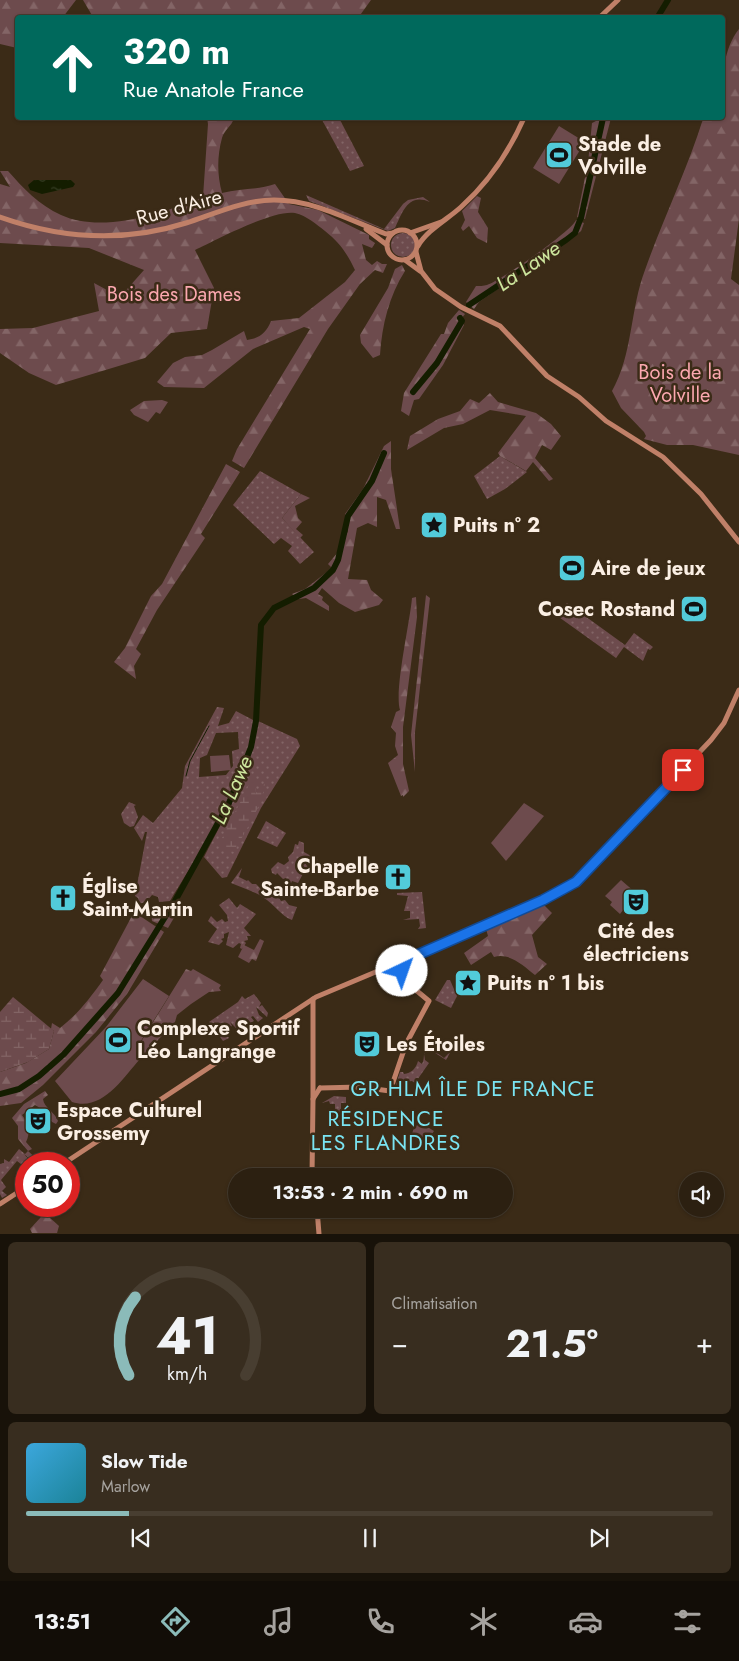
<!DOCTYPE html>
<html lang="fr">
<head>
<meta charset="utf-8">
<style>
  :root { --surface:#2c2011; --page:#382d1f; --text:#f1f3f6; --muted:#a6a39f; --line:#483e31; --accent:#8bbbb9 }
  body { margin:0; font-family:Jost,sans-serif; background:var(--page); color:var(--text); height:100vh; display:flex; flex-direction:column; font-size:19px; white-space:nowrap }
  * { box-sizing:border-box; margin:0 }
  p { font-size:16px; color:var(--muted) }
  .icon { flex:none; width:28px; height:28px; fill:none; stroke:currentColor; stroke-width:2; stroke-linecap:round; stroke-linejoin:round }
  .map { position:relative; height:1234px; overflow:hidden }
  .details { display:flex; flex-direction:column; gap:8px; padding:8px; background:#181209; flex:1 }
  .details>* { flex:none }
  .banner { position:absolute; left:15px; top:15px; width:710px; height:105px; border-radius:5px; box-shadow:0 1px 4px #0004,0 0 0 1px var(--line); background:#00695c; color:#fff; overflow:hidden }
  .tools { position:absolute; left:679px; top:1172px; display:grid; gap:10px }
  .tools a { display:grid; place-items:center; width:45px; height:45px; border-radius:50%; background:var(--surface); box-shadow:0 1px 4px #0004,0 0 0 1px var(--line); font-size:25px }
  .speed { position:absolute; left:15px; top:1152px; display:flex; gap:10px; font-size:25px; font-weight:700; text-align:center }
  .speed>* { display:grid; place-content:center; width:65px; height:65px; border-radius:50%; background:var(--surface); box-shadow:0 1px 4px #0004,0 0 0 1px var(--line); line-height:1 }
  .speed .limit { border:8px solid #d22; background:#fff; color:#111 }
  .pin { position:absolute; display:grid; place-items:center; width:42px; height:42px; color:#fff; margin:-21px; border-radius:10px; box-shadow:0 2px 8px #0006 }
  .me { position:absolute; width:55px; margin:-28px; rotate:42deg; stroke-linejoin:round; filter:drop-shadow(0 0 4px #0008) }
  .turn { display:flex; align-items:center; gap:18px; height:105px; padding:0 25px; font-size:22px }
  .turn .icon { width:65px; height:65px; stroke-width:2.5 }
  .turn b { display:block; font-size:35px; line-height:42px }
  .big { font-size:38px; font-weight:700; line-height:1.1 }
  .details .tile { flex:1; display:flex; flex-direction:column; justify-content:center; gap:8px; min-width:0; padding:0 18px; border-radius:8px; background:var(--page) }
  .details .dial { align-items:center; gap:0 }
  .dial svg { height:130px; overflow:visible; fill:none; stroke:var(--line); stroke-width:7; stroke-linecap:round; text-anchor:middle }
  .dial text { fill:var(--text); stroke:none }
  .song { display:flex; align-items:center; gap:15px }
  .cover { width:60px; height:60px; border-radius:8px; background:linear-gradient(135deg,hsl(200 70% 55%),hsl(190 70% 35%)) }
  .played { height:5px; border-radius:2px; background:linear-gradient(90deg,var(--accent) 15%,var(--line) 15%) }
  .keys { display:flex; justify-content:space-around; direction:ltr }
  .heat { display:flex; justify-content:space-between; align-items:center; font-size:28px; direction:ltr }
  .details .tiles { flex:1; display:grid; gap:8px; grid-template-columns:1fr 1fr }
  .tile:last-child { grid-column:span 2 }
  .trip { position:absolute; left:228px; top:1168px; width:285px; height:50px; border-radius:25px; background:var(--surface); box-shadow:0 1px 4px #0004,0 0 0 1px var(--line); font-weight:700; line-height:50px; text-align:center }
  .tab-bar { display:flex; height:80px; justify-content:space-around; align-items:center; background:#120d07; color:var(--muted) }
  .tab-bar .icon { width:35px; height:35px }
  .tab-bar .active { color:var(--accent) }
  .tab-bar b { font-size:22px; color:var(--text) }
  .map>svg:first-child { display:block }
  .grass { fill:url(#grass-dots); fill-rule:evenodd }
  .forest { fill:url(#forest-firs) }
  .wetland { fill:url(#wetland-marsh) }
  .green { fill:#6d4b4d }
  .water { fill:url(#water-ripples) }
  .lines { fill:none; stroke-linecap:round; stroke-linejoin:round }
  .stream { stroke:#141d00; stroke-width:1 }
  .river { stroke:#141d00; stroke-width:6 }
  .secondary { stroke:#c08068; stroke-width:5 }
  .route-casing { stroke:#114b97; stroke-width:12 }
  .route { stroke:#1a73e8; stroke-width:9 }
  .labels { text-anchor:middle; stroke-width:5; stroke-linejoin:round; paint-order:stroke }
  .poi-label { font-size:20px; font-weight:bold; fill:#fbefe4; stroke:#3b2b17; text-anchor:start }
  .street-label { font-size:20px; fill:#fbefe4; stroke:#3b2b17 }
  .park-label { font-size:20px; fill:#fca8b0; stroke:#3b2b17 }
  .water-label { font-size:21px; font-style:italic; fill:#cde69d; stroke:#3b2b17 }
  .neighbourhood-label { font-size:21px; letter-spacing:1px; fill:#7ae4f2; stroke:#3b2b17 }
</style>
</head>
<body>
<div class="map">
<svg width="739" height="1234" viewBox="0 0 739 1234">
  <defs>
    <pattern id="grass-dots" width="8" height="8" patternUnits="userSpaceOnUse" patternTransform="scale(1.25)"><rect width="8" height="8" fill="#6d4b4d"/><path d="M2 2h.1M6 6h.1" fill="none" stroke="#836566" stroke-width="1.8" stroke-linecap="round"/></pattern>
    <pattern id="forest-firs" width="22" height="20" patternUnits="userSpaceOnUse" patternTransform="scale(1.25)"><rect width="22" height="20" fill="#6d4b4d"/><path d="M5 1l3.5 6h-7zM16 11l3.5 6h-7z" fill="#836566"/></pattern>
    <pattern id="wetland-marsh" width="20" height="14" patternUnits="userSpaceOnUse" patternTransform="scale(1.25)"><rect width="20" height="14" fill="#6d4b4d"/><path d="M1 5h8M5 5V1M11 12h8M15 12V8" fill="none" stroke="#836566"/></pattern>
    <pattern id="water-ripples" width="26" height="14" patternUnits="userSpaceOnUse" patternTransform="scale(1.25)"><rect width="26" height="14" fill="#141d00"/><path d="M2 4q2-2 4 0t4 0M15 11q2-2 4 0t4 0" fill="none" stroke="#373e25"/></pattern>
  </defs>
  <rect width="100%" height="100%" fill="#3b2b17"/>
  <g class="grass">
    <polygon points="321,118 339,118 364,166 350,171"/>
    <path d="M306,195L384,229L403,204L408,200L423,197L430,202C408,192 402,213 395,228L388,231L309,201Z"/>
    <circle cx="403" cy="245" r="12"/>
    <polygon points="500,456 527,472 505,489 487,499 474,476"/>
    <polygon points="260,471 301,494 282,518 314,552 300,564 288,551 292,546 281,538 274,544 233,505"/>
    <polygon points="567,603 625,645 634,633 653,647 650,650 648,649 643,661 624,647 616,658 556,615"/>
    <path d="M217,707L224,708L218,726L229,723L236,711L253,720C252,730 251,741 249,751C233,804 198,854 170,901L159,902L158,897L152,895L146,902L138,904V898L135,896L147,832H145L142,841L134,828L143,815L153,823L182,788L185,766ZM238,732L239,749L232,751L233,766L226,775L199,777L200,758L207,755L216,733Z"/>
    <path d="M258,721L297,739L300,746L261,808L227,877L222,878L204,857C227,812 251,771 258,721Z"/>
    <polygon points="129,802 136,805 134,806 138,817 134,826 130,827 124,823 121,814"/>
    <polygon points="266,821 286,833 277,847 257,838"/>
    <polygon points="299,841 304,843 304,852 318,860 315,863 307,860 306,865 315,871 307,874 304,872 298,883 292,881 291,883 286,881 286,878 283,879 277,873 276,875 272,873 271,869 278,862 284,865 289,861 288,857 293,852 295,844 298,845"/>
    <path d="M242,868L239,877L247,881L248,880L252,884H256L262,890L263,888L269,894L271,892L274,897L278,896L281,901L285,900L289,905L297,907L292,920C281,916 274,904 264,898C254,891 242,888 231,883Z"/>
    <polygon points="422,892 426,928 418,929 420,926 419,919 403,920 410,918 410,911 404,911 408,896 397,895 397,893"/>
    <polygon points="229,898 237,908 240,904 256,914 244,928 251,936 247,936 248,940 244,941 246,943 242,949 240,948 241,944 239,943 233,948 226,945 229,932 224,934 224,938 221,939 223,941 219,945 208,942 217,929 208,921 211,916 217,922 222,919 225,922 228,921 227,915 219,905"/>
    <polygon points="447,980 450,980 457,996 451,1008 435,1000"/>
    <polygon points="254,994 261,1003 259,1007 262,1005 268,1013 267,1017 256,1007 259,1015 263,1018 258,1022 253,1016 251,1017 254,1021 243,1026 241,1024 236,1028 230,1022 232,1026 228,1028 227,1026 223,1030 229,1038 223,1041 209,1022 238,1002 242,996 245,999"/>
    <path d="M429,1047L444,1058L451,1051L446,1060L429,1049L424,1054L425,1060L429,1063L415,1083L412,1081L405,1082L402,1086L410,1093L395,1088L400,1072H403L404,1074C411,1073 416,1069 418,1061L422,1064C426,1057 421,1052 429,1047Z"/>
    <polygon points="334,1096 346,1097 346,1103 341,1103 341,1112 344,1113 341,1115 343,1125 337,1125 337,1120 335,1119 334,1125 328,1124 331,1122 331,1113 335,1113 335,1104 330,1104 329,1101 322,1103"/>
    <polygon points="19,1149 25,1154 28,1151 39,1161 36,1164 24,1154 32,1164 26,1164 26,1168 17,1161 1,1180 6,1187 2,1191 7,1195 2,1198 0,1194 0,1164 4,1163 4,1159 9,1162"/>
  </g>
  <g class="forest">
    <polygon points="0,0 76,0 63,17 18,18 17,48 0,44"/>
    <polygon points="83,0 371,0 358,18 93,17"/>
    <path d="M739,29V219L731,279L739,285V455L693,445H667L644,439L646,436L644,432L621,408L612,391C633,354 630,309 645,270C663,219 687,170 703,119L722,118C722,89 720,53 739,29Z"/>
    <path d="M207,118H234C232,126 224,130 222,138C217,156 217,175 222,193C240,188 259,190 275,184L289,204L318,210L369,235V239L375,243L372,248L362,244L366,260L372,265L377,261L382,264H387L383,273L375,270L360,284L328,329L244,468L232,461L237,449L310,329L304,327L253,349L204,388L164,387L157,382L173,363L185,357L202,355L212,350L244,331L247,340C260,338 266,333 271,321L299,318L345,282L355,270C347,253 339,242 325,231C316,224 307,216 295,213C274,209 216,240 195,250L214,288L207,329L171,333L145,358L56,385L29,373L0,353V329L33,328L99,311L94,283L120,297L144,270L89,248L0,243V184L10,187L0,171H8C23,188 39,205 61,215C102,234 164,213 203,197L208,124Z"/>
    <polygon points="602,118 611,118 585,219 577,217 588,163 592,123"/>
    <polygon points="477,196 481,198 478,212 488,228 487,243 477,238 469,226 463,231 461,228 465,220 462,211"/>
    <path d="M576,220L584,223L581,231L576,235L479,302L474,309L466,302L476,286C479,286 484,286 487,285C500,281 572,231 576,220Z"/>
    <path d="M402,265L405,271C389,296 382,325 380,355L373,358L361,343L360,335L388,288L395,269Z"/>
    <polygon points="459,310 465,314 461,319 464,325 443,365 419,399 414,400 409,416 401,411 404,393 441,334 444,334 448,323"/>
    <polygon points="490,393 498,402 536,413 551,424 561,436 551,450 542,445 535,458 553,479 549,481 533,462 526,471 500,456 498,453 526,416 490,410 463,424 444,428 407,450 410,436 438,419 460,411 470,399 479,403"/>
    <polygon points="162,400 168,402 160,414 156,412 148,422 134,415 130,410 144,401"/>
    <polygon points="391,441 391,469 400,529 396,529 386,500 377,497 377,527 368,523 357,528 348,579 367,580 371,590 383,600 379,605 355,612 339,603 322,588 318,594 323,597 322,600 329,606 329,611 306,598 299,599 292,594 305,589 332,568 328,564 339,551 348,531 345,514 363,489 384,446"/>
    <polygon points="226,464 240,472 201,534 205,538 157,610 136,649 141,654 134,666 136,679 114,662 125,648 151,596 162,584"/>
    <polygon points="301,494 310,498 295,506 298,518 302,522 296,529 303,535 300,538 282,518"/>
    <polygon points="426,595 430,598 415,732 415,772 411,735"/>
    <path d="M416,597L417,617L403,727V764L409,791L403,797V795L401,796L388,763L398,755L395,746L396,733L391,727L396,712L400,710C394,691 410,622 412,598Z"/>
    <path d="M540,906H545L552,913L532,935L538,957L547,964L535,975C524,966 509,952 494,957L491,952L471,965L464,953L488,936L486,929Z"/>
    <polygon points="176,907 178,911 168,928 152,921 151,911"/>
    <path d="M134,912L164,932L127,994L96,1032L43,1085L21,1103L0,1106V1072L26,1063L49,1049L54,1031L51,1029L52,1023L60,1028C78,1014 90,998 103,980L100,976Z"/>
    <polygon points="260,939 264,941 256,961 252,959 249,963 238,957 244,945 254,950"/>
    <polygon points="186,969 191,971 193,969 221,985 219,988 221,991 209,992 191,1004 177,1015 175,1022 140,1059 139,1045"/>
    <path d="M45,1091L48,1095L43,1099C44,1108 55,1112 58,1121L56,1124C46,1120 44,1109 35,1105L22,1115C28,1123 31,1133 26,1142L32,1149L28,1151L18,1139V1126L12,1118L24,1104Z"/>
    <polygon points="48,1216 59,1226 57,1233 32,1233 30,1229 41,1217"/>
  </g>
  <g class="wetland">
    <path d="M253,777L257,780L255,794L265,783C262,807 245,831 234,852L218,846Z"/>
    <polygon points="13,997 54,1031 49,1049 28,1062 0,1072 0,1012"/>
  </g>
  <g class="green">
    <polygon points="559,126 585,142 559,184 533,168"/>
    <polygon points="229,755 231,770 211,772 210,756"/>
    <polygon points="524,803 544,816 506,861 491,843"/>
    <polygon points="621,880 636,893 620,914 610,905 612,902 605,896"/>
    <path d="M143,979L169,996L139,1044L140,1059C123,1078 102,1112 72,1102L55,1081L106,1027Z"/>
    <polygon points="421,1123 434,1131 428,1140 420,1142 413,1137 408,1140 402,1135 412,1134 414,1127"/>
  </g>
  <polygon class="water" points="34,180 71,180 75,184 73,187 42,194 30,190 28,185"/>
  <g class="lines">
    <polyline class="stream" points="186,776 190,761 209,726"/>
    <g class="river">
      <polyline points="657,18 668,0"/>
      <polyline points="581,218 603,118"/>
      <polyline points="469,305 566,240 575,233 580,220"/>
      <polyline points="413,392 437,363 462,321 460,318"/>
      <polyline points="0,1094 19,1089 39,1076 64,1054 118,993 175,901 229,803 251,747 256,721 261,625 274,608 314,588 333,570 338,560 348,516 372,481 384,453"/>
    </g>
    <g class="secondary">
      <polyline points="599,18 618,0"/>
      <path d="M0,217C62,239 123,243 186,223C214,214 244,200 274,200C314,200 349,220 386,234L393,233"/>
      <polyline points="366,229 387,245"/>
      <circle cx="402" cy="245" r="15"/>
      <polyline points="410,233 441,222"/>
      <path d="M418,246C427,230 448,219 461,207C489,182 509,152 524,118"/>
      <polyline points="416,252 421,271 435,289 461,307 500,326 547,376 579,397 606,421 663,457 701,494 739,542"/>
      <polyline points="405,260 420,271"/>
      <polyline points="404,963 400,960 397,964 402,966 408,959 550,897 576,882 711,740 724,723 739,690"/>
      <polyline points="320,1088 360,1087 390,1091 406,1044 429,1001 411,986 401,967"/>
      <polyline points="313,1099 313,999"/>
      <polyline points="63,1164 316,997 397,963"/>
      <polyline points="312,1176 313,1099 320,1088"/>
      <polyline points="0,1204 26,1187"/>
      <polyline points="317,1209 319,1234"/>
    </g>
  </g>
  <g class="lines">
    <g class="route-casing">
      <polyline id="route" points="402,971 401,967 408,959 543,900 576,882 683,770"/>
    </g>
    <use href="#route" class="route"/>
  </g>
  <defs>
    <g id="stadium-square" transform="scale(1.4375)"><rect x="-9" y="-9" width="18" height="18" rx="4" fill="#52cbda" stroke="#3b2b17"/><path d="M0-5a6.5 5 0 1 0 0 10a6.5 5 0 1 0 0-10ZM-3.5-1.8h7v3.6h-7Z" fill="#111"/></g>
    <g id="sight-square" transform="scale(1.4375)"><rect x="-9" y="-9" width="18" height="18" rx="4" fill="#52cbda" stroke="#3b2b17"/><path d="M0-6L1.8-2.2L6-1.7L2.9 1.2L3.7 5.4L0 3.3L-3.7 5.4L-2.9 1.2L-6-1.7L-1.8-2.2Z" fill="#111"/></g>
    <g id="church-square" transform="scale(1.4375)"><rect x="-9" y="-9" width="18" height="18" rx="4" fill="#52cbda" stroke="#3b2b17"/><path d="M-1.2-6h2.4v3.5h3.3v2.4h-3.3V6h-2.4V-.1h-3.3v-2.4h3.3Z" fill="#111"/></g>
    <g id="theatre-square" transform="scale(1.4375)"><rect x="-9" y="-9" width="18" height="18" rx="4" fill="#52cbda" stroke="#3b2b17"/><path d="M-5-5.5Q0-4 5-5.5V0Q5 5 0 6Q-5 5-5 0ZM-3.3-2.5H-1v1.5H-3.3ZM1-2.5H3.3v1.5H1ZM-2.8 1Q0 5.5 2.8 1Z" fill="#111"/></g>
  </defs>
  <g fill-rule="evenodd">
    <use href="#stadium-square" x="559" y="155"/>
    <use href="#sight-square" x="434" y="525"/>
    <use href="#stadium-square" x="572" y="568"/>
    <use href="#stadium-square" x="694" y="609"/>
    <use href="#church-square" x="398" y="877"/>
    <use href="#church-square" x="63" y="898"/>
    <use href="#theatre-square" x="636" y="902"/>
    <use href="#sight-square" x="468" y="983"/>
    <use href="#stadium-square" x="118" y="1040"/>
    <use href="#theatre-square" x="367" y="1044"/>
    <use href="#theatre-square" x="38" y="1121"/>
  </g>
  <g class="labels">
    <g class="poi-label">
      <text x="578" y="151">Stade de<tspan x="578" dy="23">Volville</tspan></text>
      <text x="453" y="532">Puits n° 2</text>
      <text x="591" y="575">Aire de jeux</text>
      <text x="675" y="616" text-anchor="end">Cosec Rostand</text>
      <text x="379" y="873" text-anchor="end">Chapelle<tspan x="379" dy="23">Sainte-Barbe</tspan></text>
      <text x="82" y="893">Église<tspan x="82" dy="23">Saint-Martin</tspan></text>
      <text x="636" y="938" text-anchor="middle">Cité des<tspan x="636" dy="23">électriciens</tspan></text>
      <text x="487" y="990">Puits n° 1 bis</text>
      <text x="137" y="1035">Complexe Sportif<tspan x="137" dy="23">Léo Langrange</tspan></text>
      <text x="386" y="1051">Les Étoiles</text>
      <text x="57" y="1117">Espace Culturel<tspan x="57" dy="23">Grossemy</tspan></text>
    </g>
    <g class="street-label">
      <text transform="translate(179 207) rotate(-15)" y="7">Rue d'Aire</text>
    </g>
    <g class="park-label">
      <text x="174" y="301">Bois des Dames</text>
      <text x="680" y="379">Bois de la<tspan x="680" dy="23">Volville</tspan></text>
    </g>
    <g class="water-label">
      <text transform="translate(528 266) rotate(-34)" y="7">La Lawe</text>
      <text transform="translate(232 790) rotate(-66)" y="7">La Lawe</text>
    </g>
    <g class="neighbourhood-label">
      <text x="473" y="1096">GR HLM ÎLE DE FRANCE</text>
      <text x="386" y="1126">RÉSIDENCE<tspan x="386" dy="24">LES FLANDRES</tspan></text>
    </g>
  </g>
</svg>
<div class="tools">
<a><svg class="icon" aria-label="sound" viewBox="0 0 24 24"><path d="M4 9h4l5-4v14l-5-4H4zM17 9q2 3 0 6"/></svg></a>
</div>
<div class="speed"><div class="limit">50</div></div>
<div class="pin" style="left:683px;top:770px;background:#d93025"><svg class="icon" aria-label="arrive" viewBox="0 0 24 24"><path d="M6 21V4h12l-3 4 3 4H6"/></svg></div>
<svg class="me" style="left:402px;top:971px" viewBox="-20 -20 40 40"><circle r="19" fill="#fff"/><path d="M0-13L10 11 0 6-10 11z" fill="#1a73e8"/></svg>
<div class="trip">13:53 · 2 min · 690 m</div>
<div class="banner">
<div class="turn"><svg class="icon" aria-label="ahead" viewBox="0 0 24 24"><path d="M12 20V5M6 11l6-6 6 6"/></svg><div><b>320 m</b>Rue Anatole France</div></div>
</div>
</div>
<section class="details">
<div class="tiles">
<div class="tile dial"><svg viewBox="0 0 100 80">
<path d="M14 69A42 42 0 1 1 86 69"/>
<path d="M14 69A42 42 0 0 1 18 21" stroke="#8bbbb9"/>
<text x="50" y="56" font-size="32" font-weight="700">41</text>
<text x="50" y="72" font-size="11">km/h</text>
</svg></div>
<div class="tile"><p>Climatisation</p>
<div class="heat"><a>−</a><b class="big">21.5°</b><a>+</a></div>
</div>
<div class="tile">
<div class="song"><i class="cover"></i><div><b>Slow Tide</b><p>Marlow</p></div></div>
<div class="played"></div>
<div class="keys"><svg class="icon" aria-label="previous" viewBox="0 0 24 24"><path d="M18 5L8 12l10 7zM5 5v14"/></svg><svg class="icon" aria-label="pause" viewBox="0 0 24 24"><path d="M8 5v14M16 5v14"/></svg><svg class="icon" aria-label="next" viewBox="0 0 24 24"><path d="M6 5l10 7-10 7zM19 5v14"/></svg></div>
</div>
</div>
</section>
<nav class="tab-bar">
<b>13:51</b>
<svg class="icon active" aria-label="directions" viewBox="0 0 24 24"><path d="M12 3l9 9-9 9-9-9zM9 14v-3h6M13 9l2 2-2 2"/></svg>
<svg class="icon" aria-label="music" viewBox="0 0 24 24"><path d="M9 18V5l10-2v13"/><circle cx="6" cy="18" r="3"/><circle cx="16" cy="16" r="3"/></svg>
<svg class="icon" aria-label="phone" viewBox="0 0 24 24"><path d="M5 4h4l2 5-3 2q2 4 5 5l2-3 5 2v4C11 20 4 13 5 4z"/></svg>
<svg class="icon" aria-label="climate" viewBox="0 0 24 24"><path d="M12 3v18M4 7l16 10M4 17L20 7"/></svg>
<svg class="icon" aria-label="car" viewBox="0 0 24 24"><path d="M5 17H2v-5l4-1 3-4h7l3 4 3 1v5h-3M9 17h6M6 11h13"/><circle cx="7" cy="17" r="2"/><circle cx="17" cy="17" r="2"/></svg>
<svg class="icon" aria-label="filters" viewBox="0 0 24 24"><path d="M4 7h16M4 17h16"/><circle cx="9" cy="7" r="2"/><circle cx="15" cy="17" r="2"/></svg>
</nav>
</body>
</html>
